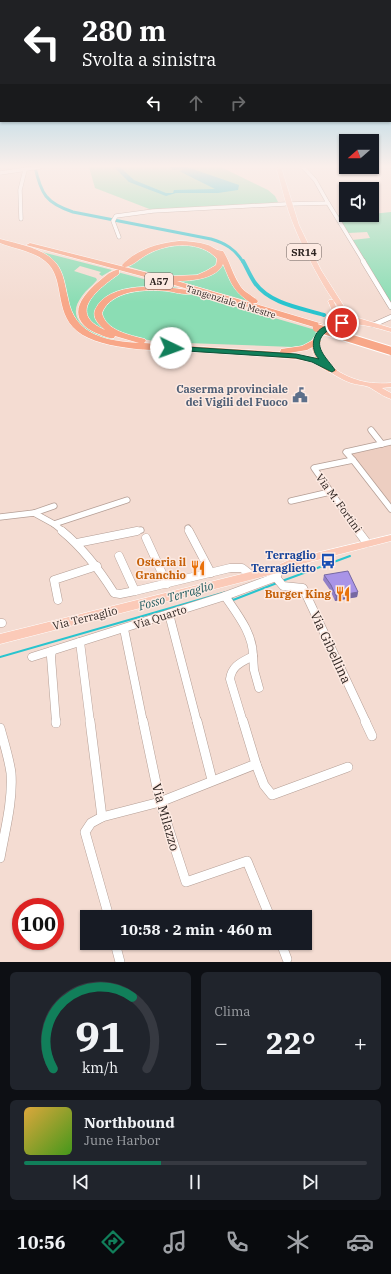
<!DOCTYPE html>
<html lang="it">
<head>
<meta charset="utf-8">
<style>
  :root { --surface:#171b24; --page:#20242c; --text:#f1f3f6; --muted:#9ea1a6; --line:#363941; --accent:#117f5a }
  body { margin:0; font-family:"IBM Plex Serif",serif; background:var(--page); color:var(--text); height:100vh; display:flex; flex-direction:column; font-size:15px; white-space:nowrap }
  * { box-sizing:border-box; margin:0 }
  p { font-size:13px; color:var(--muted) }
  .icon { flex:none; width:22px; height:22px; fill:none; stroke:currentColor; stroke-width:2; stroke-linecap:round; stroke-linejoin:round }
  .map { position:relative; height:962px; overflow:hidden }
  .details { display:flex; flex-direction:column; gap:10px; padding:10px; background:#0d0f14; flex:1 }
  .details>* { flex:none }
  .guide { position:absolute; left:0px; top:0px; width:391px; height:122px; box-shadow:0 1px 3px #0004; background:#202124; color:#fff; overflow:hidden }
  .needle { width:26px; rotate:250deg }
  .tools { position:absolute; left:339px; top:134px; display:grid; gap:8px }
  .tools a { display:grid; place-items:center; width:40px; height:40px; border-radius:0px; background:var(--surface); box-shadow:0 1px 3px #0004; font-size:20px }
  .speed { position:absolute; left:12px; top:898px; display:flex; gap:8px; font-size:20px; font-weight:700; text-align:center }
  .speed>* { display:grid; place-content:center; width:52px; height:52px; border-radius:50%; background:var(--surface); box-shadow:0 1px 3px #0004; line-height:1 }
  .speed .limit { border:6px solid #d22; background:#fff; color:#111 }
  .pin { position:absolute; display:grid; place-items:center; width:34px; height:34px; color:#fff; margin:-17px; border:2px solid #fff; border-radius:50%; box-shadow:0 1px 4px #0007 }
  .me { position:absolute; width:44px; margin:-22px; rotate:93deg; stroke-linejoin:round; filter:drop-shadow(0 0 3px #0008) }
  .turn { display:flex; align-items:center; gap:14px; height:84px; padding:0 16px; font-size:18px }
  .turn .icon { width:52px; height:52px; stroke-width:2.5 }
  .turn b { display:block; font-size:28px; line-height:34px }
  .lanes { display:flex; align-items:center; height:38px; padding:0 16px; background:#0003; justify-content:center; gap:20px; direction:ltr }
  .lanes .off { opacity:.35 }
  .big { font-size:30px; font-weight:700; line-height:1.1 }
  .details .tile { flex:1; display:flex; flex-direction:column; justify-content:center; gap:6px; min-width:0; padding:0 14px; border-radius:6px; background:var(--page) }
  .details .dial { align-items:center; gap:0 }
  .dial svg { height:104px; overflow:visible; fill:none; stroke:var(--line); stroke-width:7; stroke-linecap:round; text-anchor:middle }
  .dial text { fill:var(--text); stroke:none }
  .song { display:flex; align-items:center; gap:12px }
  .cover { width:48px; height:48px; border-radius:6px; background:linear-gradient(135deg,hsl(40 70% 55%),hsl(100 70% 35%)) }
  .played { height:4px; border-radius:2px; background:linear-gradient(90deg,var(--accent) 40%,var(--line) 40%) }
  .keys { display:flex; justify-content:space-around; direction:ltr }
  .heat { display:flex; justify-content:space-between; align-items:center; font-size:22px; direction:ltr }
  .details .tiles { flex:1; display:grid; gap:10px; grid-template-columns:1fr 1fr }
  .tile:last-child { grid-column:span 2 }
  .trip { position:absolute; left:80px; top:910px; width:232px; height:40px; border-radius:0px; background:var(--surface); box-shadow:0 1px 3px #0004; font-weight:700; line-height:40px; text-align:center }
  .tabs { display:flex; height:64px; justify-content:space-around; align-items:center; background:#090b0e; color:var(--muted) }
  .tabs .icon { width:28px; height:28px }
  .tabs .active { color:var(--accent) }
  .tabs b { font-size:18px; color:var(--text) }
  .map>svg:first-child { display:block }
  .built { fill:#edcec1 }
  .green { fill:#8bddb4 }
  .water { fill:#29c4ce }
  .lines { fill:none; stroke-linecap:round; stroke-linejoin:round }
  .stream { stroke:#29c4ce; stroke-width:2 }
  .canal-far1 { stroke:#29c4ce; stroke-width:3 }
  .canal { stroke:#29c4ce; stroke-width:4 }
  .street-far4-casing { stroke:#b49e95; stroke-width:4.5 }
  .street-far3-casing { stroke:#b49e95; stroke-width:5.5 }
  .street-far2-casing { stroke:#b49e95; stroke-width:7 }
  .street-far1-casing { stroke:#b49e95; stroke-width:9 }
  .street-casing { stroke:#b49e95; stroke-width:10 }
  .primary-casing { stroke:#fff; stroke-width:1 }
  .highway-casing { stroke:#fff; stroke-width:1 }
  .street-far4 { stroke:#fff; stroke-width:3.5 }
  .street-far3 { stroke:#fff; stroke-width:4.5 }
  .street-far2 { stroke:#fff; stroke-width:5.5 }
  .street-far1 { stroke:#fff; stroke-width:8 }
  .street { stroke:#fff; stroke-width:9 }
  .primary { fill:#fbcab8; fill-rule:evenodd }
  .highway { fill:#f8a788; fill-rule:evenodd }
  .highway-bridge-casing { stroke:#fff; stroke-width:10; stroke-linecap:butt }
  .highway-bridge { stroke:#f8a788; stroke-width:8 }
  .wall { fill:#917fc7 }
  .shaded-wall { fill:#7668a2 }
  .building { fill:#a994e7; stroke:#7668a2 }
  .route { fill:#117f5a; stroke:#0b533a }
  .labels { text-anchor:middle; stroke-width:3; stroke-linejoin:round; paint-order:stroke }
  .far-street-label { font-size:9px; fill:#2d2421; stroke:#fdeae2 }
  .shield { fill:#fdeae2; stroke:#6b5f5b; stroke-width:1 }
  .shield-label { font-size:10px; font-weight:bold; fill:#2d2421 }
  .service-label { font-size:11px; font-weight:bold; fill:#4e5e75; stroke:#fdeae2; text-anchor:end }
  .street-label { font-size:11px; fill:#2d2421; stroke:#fdeae2 }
  .transit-label { font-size:11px; font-weight:bold; fill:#164399; stroke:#fdeae2; text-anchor:end }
  .food-label { font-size:11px; font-weight:bold; fill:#c56008; stroke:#fdeae2; text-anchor:end }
  .water-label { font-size:12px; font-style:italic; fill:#205b5f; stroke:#fdeae2 }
  .near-street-label { font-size:13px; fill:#2d2421; stroke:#fdeae2 }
</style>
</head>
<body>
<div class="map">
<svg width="391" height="962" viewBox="0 0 391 962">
  <rect width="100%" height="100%" fill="#f4dcd2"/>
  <polygon class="built" points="391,443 391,506 350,452"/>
  <g class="green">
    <polygon points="89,167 221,167 268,190 275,196 279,204 152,210 95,188"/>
    <polygon points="391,212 391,305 352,240 370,238 367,232 348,233 337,215 372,215 372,214"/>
    <path d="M169,243C188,241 216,242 225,262C229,271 230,282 237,290C242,296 249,299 255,303L171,279C182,275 225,282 221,257C212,241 179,241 164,244C154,246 146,250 138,255L152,247Z"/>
    <path d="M170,244L198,245L218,257L216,266C210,269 203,274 196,275C173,281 149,272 126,266L142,255Z"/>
    <path d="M38,251L112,270L102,276L99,274L101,272L80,266L74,271L96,278L97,280C92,286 86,290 82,296C62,322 95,335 116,340L98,338L75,323L56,268Z"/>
    <polygon points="117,272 178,288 126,290 97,310 112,332 101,330 84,315 87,299"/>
    <path d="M142,289L181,292L193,294L319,331C308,343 311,345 293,347L159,342L143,339L124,335L103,323L99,314L111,298Z"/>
  </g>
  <polygon class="water" points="114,167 120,167 134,180 166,193 173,193 174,190 215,189 179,171 183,170 182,169 173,170 170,167 187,167 239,185 238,190 218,193 176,193 166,196 129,182"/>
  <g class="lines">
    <g class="stream">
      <polyline points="282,581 350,556"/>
      <polyline points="230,596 233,600 277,583"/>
      <polyline points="0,657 226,592"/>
    </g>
    <path class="canal-far1" d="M35,167C41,194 46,203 73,212L211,239C225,243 235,249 243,262"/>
    <path class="canal" d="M243,261C247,268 250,276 255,283C270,304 301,308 324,315"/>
    <g class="street-far4-casing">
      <g id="street-far4">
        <polyline points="0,173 40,167"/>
        <polyline points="328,203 364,262"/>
        <polyline points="289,204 328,203 315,180 303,167"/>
        <polyline points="21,219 20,190 25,170"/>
        <polyline points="119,237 113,221 116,216 153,211 285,204"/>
      </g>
    </g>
    <g class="street-far3-casing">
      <g id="street-far3">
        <polyline points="363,261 391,307"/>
        <polyline points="373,325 391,317"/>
      </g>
    </g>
    <g class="street-far2-casing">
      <g id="street-far2">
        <polyline points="371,430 382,444"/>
        <polyline points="353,460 346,452 391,442"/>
        <polyline points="291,501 330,492"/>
        <polyline points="34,513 54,506"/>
        <polyline points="0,517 34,513 54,524 64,532"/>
        <polyline points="54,524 127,500"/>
        <polyline points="188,528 190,532"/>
        <polyline points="132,532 141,530"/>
        <polyline points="359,532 314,468 353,460 391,509"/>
      </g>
    </g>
    <g class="street-far1-casing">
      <g id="street-far1">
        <path d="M62,531C84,549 99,569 114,593L120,594L135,591L230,568H242L251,575"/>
        <polyline points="189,531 211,573"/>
        <polyline points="358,531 367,543"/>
        <polyline points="146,538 167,584"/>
        <polyline points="77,543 137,531"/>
        <polyline points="119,556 135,591"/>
        <polyline points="274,575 283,586 303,588 366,722"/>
        <path d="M225,596C237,614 253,633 253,656C242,662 232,665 230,679L243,722"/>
        <polyline points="58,600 54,580 97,566"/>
        <polyline points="169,614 197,722"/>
        <polyline points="0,623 2,623"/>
        <polyline points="124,629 143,722"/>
        <polyline points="80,642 90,722"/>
        <polyline points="52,651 51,657 56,722"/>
        <polyline points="253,656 254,670 259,688"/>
        <polyline points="32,657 225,596 276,577 281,568"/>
      </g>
    </g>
    <g class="street-casing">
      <g id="street">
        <polyline points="56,721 56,723"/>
        <polyline points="90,721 102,817"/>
        <polyline points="143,721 160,802 186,882 247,861 270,917"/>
        <polyline points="197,721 212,780"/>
        <polyline points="365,721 372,736"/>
        <path d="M0,728C4,743 9,758 11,773C13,801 5,830 0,858"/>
        <polyline points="256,764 264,785 272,795 348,767"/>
        <polyline points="109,917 85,832 91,823 102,817 160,802 256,764 243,721"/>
        <polyline points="115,943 120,962"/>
        <polyline points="281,943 287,959"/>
      </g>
    </g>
    <g class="primary-casing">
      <g id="primary">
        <path d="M276,167H281L299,225L321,270L347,311L355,317L391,328V332C377,328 364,324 349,324C332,325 311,337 323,356C329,366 341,374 352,378C365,383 377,384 391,383V387L382,388L391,393V399C384,397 376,391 369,387C364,385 357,385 351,383C337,378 309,362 312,343C315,330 328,325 333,313L328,301L329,300H333L339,313L335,322L353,320C334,313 302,246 294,226C286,207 282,187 276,167Z"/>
        <polygon points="391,535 391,541 294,566 281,572 0,644 0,634 278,565 291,559"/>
      </g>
    </g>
    <g class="highway-casing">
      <g id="highway">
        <path d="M0,239C18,244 44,248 56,263C64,273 65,286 68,298C74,335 106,341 139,343L115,336L114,338C108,339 102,335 96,333C66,319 79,298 98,282C103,278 109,272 116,270H119V274C98,289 66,313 105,330C99,325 92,318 95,310C108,280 163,286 188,290L192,292L191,294C183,295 174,292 166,291C146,289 111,290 102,313C106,331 130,335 145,339L146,341L144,343L280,352L281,349L302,346L317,338L321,341L320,343L307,350L289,353L318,358L337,370L335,372H329L312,362L296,359C263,356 229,354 196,352C163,350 103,352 77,331C53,311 66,277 45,261C33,251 15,249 0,243Z"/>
        <path d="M179,241C189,241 198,242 208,245C213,247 217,251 223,251C230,262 232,273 239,284C243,292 252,295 258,301L257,303H252L323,324L324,326L323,328H317L171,284L26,245L30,243L168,278L172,276L197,275L206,271L216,265L217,259C201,240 168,243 148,254C140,258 131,268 123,267L122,265C137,249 159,243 179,241ZM223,264C231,283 233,291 251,303L177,281C191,281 217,279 223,264Z"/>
      </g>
    </g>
    <use href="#street-far4" class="street-far4"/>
    <use href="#street-far3" class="street-far3"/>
    <use href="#street-far2" class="street-far2"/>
    <use href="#street-far1" class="street-far1"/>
    <use href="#street" class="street"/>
    <use href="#primary" class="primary"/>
    <use href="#highway" class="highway"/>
    <g class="highway-bridge-casing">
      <polyline id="highway-bridge" points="317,328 391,351"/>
    </g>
    <use href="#highway-bridge" class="highway-bridge"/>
  </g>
  <polygon class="wall" points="324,575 358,592 357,597 335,601 330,590 323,580"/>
  <polygon class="shaded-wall" points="358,592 357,597 335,601 336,596"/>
  <polygon class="building" points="348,571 358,592 336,596 331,585 324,575"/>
  <linearGradient id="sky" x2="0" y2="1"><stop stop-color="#5bbade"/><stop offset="0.55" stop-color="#faefeb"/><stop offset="1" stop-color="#faefeb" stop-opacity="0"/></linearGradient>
  <rect width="391" height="302" fill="url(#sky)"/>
  <path class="route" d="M340,321L346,323C340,328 331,327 326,332C310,345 328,359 335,370L332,372L312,362L296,358L171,350L168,348L171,346L296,354L319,359C311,351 311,335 322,328C327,325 334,324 340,321Z"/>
  <defs>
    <g id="civic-bare" transform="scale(1.2)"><path d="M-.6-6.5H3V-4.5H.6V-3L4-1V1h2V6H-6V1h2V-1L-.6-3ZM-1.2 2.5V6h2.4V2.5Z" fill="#5c6f8a" stroke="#fdeae2" stroke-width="2.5" paint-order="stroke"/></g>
    <g id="bus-bare" transform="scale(1.2)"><path d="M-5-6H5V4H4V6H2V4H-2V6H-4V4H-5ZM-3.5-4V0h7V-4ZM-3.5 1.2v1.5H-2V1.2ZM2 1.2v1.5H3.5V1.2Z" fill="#1a4fb4" stroke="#fdeae2" stroke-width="2.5" paint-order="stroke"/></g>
    <g id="restaurant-bare" transform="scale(1.2)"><path d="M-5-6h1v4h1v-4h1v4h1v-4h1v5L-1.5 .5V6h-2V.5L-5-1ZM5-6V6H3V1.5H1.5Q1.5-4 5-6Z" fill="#e8710a" stroke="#fdeae2" stroke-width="2.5" paint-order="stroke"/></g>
  </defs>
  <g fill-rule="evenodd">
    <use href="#civic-bare" x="300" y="395"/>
    <use href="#bus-bare" x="328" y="561"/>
    <use href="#restaurant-bare" x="198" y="568"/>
    <use href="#restaurant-bare" x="343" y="594"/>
  </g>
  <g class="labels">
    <g class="far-street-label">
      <text transform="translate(231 302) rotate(17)" y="3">Tangenziale di Mestre</text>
    </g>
    <g class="shield">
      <rect x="287" y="244" width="34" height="16" rx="3"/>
      <rect x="145" y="273" width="28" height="16" rx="3"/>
    </g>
    <g class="shield-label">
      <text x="304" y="256">SR14</text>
      <text x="159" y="285">A57</text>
    </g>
    <g class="service-label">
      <text x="288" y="393">Caserma provinciale<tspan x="288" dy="13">dei Vigili del Fuoco</tspan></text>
    </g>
    <g class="street-label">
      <text transform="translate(339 503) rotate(54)" y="4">Via M. Fortini</text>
      <text transform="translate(160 617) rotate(-18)" y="4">Via Quarto</text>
      <text transform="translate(85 618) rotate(-14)" y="4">Via Terraglio</text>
    </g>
    <g class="transit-label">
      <text x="316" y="559">Terraglio<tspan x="316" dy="13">Terraglietto</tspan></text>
    </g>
    <g class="food-label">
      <text x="186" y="566">Osteria il<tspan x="186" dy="13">Granchio</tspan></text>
      <text x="331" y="598">Burger King</text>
    </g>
    <g class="water-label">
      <text transform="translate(176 596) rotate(-16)" y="4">Fosso Terraglio</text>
    </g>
    <g class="near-street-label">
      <text transform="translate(331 647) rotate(65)" y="5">Via Gibellina</text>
      <text transform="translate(166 817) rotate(74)" y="5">Via Milazzo</text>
    </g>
  </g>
</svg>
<div class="tools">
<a><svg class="needle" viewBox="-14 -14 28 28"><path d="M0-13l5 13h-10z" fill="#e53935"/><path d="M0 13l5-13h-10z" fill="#9ea1a6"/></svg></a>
<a><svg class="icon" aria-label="sound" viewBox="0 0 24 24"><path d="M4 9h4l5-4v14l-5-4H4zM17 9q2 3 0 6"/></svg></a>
</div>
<div class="speed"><div class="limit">100</div></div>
<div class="pin" style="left:342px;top:323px;background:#d93025"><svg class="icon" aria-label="arrive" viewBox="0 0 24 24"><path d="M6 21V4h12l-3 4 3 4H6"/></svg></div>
<svg class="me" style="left:171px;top:348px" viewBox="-20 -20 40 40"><circle r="19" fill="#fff"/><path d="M0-13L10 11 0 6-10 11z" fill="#117f5a"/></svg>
<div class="trip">10:58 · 2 min · 460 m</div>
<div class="guide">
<div class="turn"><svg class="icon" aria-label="left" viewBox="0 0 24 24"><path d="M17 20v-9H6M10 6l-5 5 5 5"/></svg><div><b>280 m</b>Svolta a sinistra</div></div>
<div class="lanes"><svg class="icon" aria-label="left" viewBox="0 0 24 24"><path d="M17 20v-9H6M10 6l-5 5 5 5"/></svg><svg class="icon off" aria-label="ahead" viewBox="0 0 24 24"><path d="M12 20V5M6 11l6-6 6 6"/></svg><svg class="icon off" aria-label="right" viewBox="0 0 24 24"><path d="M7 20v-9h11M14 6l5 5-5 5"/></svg></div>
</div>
</div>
<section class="details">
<div class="tiles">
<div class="tile dial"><svg viewBox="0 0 100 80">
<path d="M14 69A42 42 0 1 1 86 69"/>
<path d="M14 69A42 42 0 0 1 75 14" stroke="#117f5a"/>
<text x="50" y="56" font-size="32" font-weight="700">91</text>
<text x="50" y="72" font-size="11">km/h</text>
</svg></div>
<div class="tile"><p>Clima</p>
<div class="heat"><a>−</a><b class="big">22°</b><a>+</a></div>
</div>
<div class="tile">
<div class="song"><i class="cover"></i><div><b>Northbound</b><p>June Harbor</p></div></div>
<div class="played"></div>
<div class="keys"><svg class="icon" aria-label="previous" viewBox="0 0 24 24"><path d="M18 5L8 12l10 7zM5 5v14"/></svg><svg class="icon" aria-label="pause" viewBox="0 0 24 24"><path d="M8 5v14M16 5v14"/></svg><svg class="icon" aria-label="next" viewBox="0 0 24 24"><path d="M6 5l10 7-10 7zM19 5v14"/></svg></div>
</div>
</div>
</section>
<nav class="tabs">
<b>10:56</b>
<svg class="icon active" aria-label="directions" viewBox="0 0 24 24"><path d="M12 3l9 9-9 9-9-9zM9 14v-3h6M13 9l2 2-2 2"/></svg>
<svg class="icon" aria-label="music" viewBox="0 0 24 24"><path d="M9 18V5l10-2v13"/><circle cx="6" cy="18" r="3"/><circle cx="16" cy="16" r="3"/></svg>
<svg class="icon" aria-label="phone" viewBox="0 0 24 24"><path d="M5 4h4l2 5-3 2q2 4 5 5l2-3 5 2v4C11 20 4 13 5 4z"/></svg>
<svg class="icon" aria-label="climate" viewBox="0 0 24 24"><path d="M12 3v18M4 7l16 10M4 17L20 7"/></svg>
<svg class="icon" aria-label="car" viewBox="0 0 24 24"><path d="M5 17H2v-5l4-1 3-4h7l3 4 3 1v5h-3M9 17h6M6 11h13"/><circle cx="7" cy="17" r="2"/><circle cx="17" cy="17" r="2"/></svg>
</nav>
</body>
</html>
